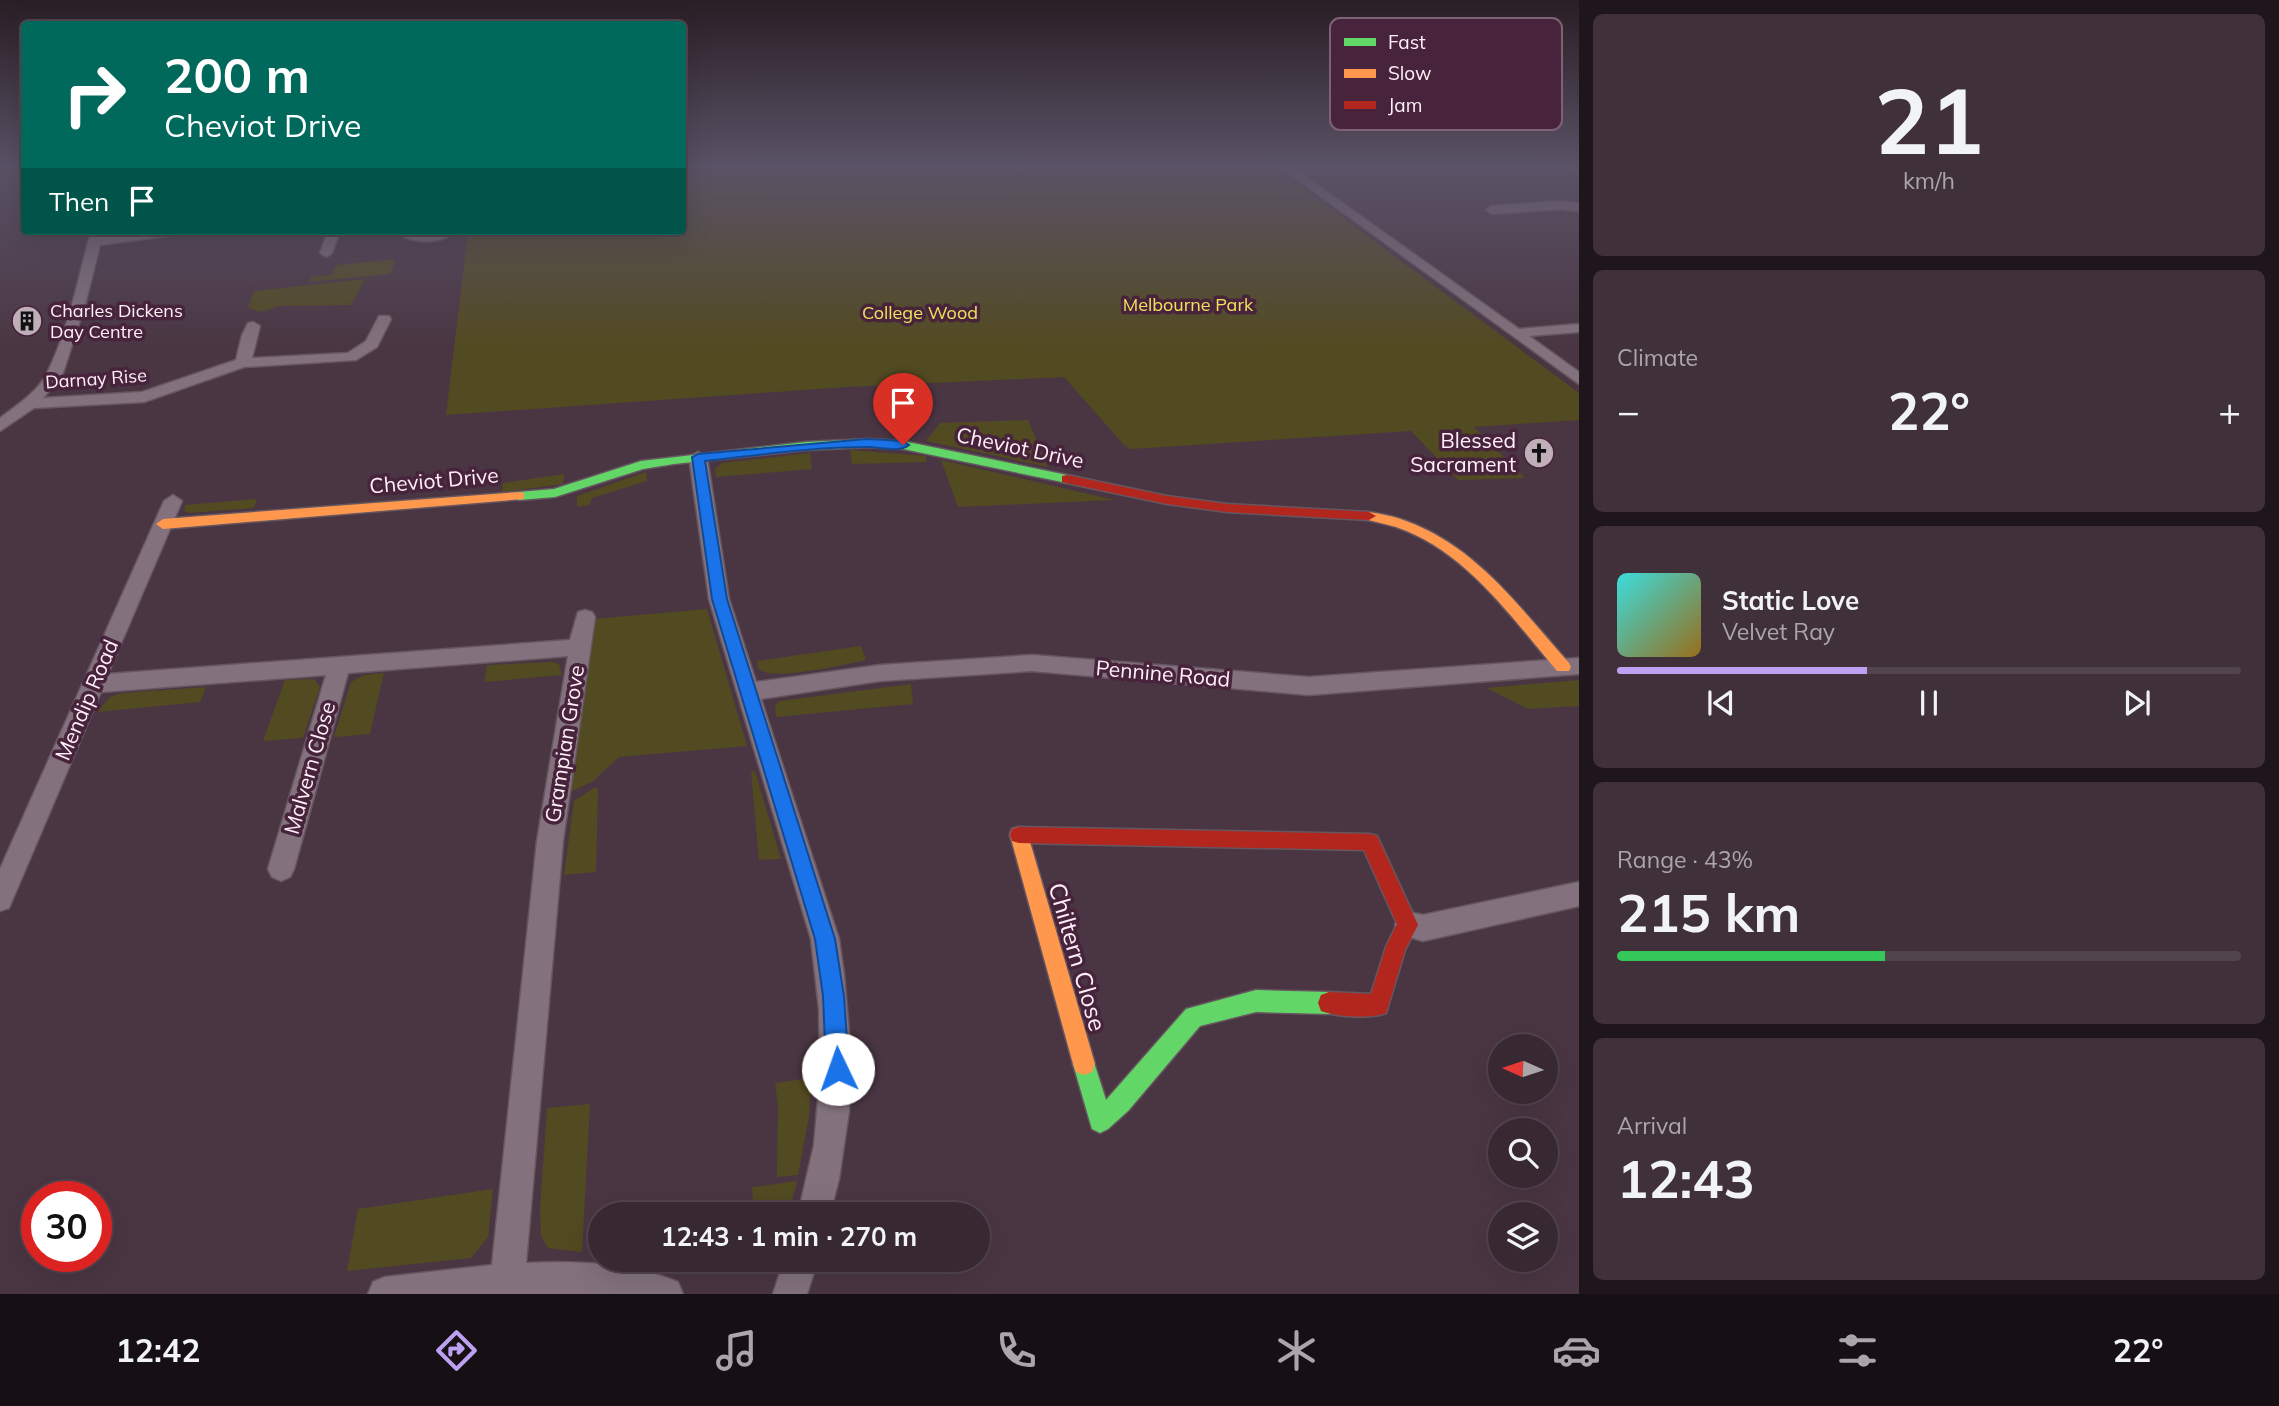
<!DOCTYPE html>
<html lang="en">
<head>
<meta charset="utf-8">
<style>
  :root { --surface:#382832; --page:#3f303a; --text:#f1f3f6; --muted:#aba6ac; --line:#52444d; --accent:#bca0f2 }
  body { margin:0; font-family:Mulish,sans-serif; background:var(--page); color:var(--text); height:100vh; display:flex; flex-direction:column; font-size:26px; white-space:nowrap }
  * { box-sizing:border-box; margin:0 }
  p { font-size:23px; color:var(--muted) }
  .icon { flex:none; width:38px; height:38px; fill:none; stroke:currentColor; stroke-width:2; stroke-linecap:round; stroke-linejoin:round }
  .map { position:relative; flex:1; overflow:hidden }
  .sheet { display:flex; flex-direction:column; gap:14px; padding:14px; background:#1f161c; width:700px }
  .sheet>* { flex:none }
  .top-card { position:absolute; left:21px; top:21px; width:665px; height:214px; border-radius:7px; box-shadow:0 7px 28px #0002,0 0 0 2px var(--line); background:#00695c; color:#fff; overflow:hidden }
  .needle { width:46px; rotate:273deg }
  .fabs { position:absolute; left:1488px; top:1034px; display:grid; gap:14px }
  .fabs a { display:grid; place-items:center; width:70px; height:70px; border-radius:50%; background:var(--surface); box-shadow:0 7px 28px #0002,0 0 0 2px var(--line); font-size:35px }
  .speed { position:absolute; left:21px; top:1181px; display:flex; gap:14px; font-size:35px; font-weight:700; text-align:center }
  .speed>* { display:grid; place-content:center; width:91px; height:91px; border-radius:50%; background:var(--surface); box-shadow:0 7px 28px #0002,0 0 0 2px var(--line); line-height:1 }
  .speed .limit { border:10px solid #d22; background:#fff; color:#111 }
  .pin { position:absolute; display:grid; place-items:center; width:60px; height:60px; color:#fff; margin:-72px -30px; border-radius:50% 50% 50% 0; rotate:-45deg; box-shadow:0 0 7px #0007 }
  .pin .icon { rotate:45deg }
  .me { position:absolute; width:77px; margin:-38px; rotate:357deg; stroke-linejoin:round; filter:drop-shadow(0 0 5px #0008) }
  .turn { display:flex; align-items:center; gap:24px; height:147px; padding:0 28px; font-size:32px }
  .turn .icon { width:91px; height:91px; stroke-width:2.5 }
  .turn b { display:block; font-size:49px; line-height:60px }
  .then { display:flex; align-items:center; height:66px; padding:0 28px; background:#0003; gap:14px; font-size:26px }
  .big { font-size:52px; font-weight:700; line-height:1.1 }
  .sheet .widget { flex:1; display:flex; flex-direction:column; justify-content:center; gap:10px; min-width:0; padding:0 24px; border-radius:10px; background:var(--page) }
  .sheet .dial { align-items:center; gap:0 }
  .dial b { font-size:91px; line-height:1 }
  .song { display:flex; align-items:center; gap:21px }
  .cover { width:84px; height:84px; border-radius:10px; background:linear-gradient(135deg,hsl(180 70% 55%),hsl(40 70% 35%)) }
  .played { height:7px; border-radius:4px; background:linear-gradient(90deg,var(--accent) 40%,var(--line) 40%) }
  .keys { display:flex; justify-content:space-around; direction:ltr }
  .heat { display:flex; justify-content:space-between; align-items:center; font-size:38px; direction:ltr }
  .charge { height:10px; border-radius:5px; background:linear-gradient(90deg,#34c759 43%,var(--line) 0) }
  .trip { position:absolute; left:588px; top:1202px; width:402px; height:70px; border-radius:35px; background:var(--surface); box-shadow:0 7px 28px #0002,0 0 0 2px var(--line); font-weight:700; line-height:70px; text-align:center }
  .tab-bar { display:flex; height:112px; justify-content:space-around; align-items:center; background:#161014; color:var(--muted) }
  .tab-bar .icon { width:49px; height:49px }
  .tab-bar .current { color:var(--accent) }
  .tab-bar b { font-size:32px; color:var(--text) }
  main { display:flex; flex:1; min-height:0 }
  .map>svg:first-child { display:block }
  .green { fill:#524a21 }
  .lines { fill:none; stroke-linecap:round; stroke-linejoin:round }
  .street-casing { stroke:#65565f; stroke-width:3 }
  .fast-casing { stroke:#65565f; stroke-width:3 }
  .slow-casing { stroke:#65565f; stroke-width:3 }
  .jam-casing { stroke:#65565f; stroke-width:3 }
  .street { fill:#83727d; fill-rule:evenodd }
  .fast { fill:#63d668; fill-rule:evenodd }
  .slow { fill:#ff974d; fill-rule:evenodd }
  .jam { fill:#b3261e; fill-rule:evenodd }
  .route { fill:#1a73e8; stroke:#114b97; stroke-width:2 }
  .labels { text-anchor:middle; stroke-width:7; stroke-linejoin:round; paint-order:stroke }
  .far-park-label { font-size:18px; fill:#f2e15b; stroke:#47243b }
  .far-poi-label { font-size:18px; fill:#fff0f8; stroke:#47243b; text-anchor:start }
  .far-street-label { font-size:18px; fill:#fff0f8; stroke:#47243b }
  .poi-label { font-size:21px; fill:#fff0f8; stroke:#47243b; text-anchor:end }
  .street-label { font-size:21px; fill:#fff0f8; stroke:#47243b }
  .near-street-label { font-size:24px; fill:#fff0f8; stroke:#47243b }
  .key { fill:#47243b; stroke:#7e6174; stroke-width:2 }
  .key-label { font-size:19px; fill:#fff0f8 }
</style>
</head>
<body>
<main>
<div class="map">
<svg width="1579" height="1294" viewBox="0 0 1579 1294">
  <rect width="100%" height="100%" fill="#4a3643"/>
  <g class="green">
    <polygon points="683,166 1273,166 1579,393 1579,420 1474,427 1525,478 1458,480 1411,431 1131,449 1124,445 1064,377 847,387 446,415 468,231 682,231"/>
    <polygon points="396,259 390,274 309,282 311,277 332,275 336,265"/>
    <polygon points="365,279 351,305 280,306 260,312 248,307 254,291"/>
    <polygon points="1028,420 1048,467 926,441 940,423"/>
    <polygon points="850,450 926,456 926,462 852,464"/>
    <polygon points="810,453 812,469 716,477 715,469 722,463"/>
    <polygon points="941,460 1115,500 958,507"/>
    <polygon points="646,472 647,481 592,498 590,505 577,507 577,496"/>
    <polygon points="564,474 563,484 502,492 503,483"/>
    <polygon points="257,499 254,508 189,513 184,511 185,505"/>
    <polygon points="707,609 747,746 619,757 592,782 570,792 586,691 593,619"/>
    <path d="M861,646L866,660C847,664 767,683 758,668L757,661Z"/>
    <polygon points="552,662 559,664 562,675 484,682 487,665"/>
    <polygon points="384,673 370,734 334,737 351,682 364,675"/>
    <polygon points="310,679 315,680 320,687 303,738 263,741 285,680"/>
    <polygon points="1579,680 1579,706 1528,709 1486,688"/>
    <polygon points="911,684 913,704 776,717 775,705 780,701"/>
    <polygon points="206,687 200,702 97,712 110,697 122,693"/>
    <polygon points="755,771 781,859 759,860 751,772"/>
    <polygon points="594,788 598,788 596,872 564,875 574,801"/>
    <polygon points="811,1078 809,1117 798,1175 777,1177 778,1104 775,1083"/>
    <polygon points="590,1104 582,1252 548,1248 541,1236 540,1208 547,1108"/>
    <polygon points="797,1181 789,1214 754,1214 752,1187"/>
    <polygon points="493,1189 488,1237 471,1258 347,1271 358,1209"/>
  </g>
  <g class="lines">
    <g class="street-casing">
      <g id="street">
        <polygon points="1279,166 1291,166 1519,329 1579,324 1579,332 1529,336 1579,372 1579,384"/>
        <polygon points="1563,166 1579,167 1579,174 1564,168"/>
        <polygon points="1560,201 1579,203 1579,211 1560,209 1492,214 1486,210 1492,206"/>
        <path d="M91,231H103L102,237L148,231H180L174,235L100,245L85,305L62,376L43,398L142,392L236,360L242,335L248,323L253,322L260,326L252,358L348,353L366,341L379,316H389L391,319L377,347L356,360L244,367L144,402L34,408L0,431V418C16,406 38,392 47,373C68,332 79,275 91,231Z"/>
        <polygon points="328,231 340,231 332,253 326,257 320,253"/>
        <path d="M396,231H444L450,235C437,245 407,243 396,231Z"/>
        <polygon points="698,452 707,457 729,599 756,682 880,665 1032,655 1309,677 1579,658 1579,674 1309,695 1032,671 880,681 761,699 839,939 844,975 850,1043 849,1111 839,1179 830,1214 798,1214 814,1145 820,1077 819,1009 811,939 709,599 689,457"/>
        <path d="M173,495L182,501L108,674L570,640L578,612L585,610L592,612L595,617L563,841L526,1263C577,1261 630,1262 678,1282L683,1294H368L373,1282L385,1277L492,1265L537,841L568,656L348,673L294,869L290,877L281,881L272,877L268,869L326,675L101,692L9,908L0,911V869L164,501Z"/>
        <polygon points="1579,882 1579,906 1423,941 1399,934 1395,925 1399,916 1408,912 1423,915"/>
        <polygon points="784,1260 818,1260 807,1294 773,1294"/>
      </g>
    </g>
    <g class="fast-casing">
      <g id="fast">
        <polygon points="868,439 903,441 1067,475 1074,479 1067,483 903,449 868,447 806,450 674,464 643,469 555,497 519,500 512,496 519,492 554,489 641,461 806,442"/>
        <polygon points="1256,990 1329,992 1337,995 1340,1003 1337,1011 1329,1014 1256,1012 1200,1026 1128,1111 1108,1129 1100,1133 1092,1129 1073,1064 1076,1056 1084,1053 1092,1056 1106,1100 1186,1009"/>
      </g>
    </g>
    <g class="slow-casing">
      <g id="slow">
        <polygon points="519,492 524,493 524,499 163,529 156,524 163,519"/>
        <path d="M1369,512C1381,514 1394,516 1406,521C1476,546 1521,609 1569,663L1571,667L1569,671H1557C1512,618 1465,550 1396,527C1386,524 1375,522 1364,519L1362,516Z"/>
        <polygon points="1019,827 1026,829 1028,835 1095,1064 1092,1072 1084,1075 1076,1072 1073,1064 1010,835 1012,829"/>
      </g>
    </g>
    <g class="jam-casing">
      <g id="jam">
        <polygon points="1067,475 1167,496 1227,504 1369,512 1376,516 1369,520 1227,512 1167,504 1062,482 1062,476"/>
        <path d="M1019,827L1370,834L1377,836L1418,925L1405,950L1386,1013C1370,1019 1337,1017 1321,1011L1318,1003L1321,995L1329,992L1371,994L1386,947L1397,924L1364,850L1019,843L1012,841L1010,835L1012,829Z"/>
      </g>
    </g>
    <use href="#street" class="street"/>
    <use href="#fast" class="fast"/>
    <use href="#slow" class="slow"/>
    <use href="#jam" class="jam"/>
  </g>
  <linearGradient id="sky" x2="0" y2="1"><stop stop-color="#291e25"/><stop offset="0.48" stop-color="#5a5266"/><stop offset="1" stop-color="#5a5266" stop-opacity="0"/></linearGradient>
  <rect width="1579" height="347" fill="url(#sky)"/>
  <path class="route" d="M867,439L903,441L909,445C900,453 880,447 867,447C813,447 759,455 705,461L727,599L835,939L844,996L849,1069L846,1077L838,1080L830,1077L826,1069L823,996L815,939L712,599L692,457L698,454Z"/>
  <defs>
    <g id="building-disc" transform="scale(1.575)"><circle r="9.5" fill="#c0afb9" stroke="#47243b"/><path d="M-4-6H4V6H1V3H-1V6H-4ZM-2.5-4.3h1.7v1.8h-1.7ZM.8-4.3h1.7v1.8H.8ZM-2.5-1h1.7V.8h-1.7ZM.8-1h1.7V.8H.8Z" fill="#111"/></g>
    <g id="church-disc" transform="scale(1.575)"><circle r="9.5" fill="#c0afb9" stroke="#47243b"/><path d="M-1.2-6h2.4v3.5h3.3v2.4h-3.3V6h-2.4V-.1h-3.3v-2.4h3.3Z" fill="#111"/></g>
  </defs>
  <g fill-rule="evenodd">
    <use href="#building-disc" x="27" y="321"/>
    <use href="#church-disc" x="1539" y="453"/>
  </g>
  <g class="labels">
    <g class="far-park-label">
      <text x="1188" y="311">Melbourne Park</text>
      <text x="920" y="319">College Wood</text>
    </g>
    <g class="far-poi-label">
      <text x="50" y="317">Charles Dickens<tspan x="50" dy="21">Day Centre</tspan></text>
    </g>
    <g class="far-street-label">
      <text transform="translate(96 379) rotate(-4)" y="6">Darnay Rise</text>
    </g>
    <g class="poi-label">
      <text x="1516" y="448">Blessed<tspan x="1516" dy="24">Sacrament</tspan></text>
    </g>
    <g class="street-label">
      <text transform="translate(1020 448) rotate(12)" y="7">Cheviot Drive</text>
      <text transform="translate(434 481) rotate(-5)" y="7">Cheviot Drive</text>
      <text transform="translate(1163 674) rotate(5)" y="7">Pennine Road</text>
      <text transform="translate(87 700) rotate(-67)" y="7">Mendip Road</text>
      <text transform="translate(565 744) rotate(-81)" y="7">Grampian Grove</text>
      <text transform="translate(310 768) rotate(-74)" y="7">Malvern Close</text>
    </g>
    <g class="near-street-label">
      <text transform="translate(1077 957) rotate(74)" y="8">Chiltern Close</text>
    </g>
  </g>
  <rect x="1330" y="18" width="232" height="112" rx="10" class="key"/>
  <rect x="1344" y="38" width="32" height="8" fill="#63d668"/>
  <rect x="1344" y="69" width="32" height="9" fill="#ff974d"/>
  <rect x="1344" y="101" width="32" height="8" fill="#b3261e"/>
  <g class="key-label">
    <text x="1388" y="49">Fast</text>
    <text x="1388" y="80">Slow</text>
    <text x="1388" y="112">Jam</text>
  </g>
</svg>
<div class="fabs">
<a><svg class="needle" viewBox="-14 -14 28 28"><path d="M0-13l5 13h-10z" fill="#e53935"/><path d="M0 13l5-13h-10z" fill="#aba6ac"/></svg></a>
<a><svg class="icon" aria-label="search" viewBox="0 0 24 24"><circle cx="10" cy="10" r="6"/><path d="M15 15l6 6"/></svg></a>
<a><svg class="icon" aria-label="layers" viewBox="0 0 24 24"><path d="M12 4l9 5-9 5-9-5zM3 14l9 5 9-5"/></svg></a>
</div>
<div class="speed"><div class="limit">30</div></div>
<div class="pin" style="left:903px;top:445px;background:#d93025"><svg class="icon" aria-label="arrive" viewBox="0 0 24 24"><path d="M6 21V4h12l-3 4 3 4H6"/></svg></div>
<svg class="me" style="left:838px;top:1069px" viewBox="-20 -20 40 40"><circle r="19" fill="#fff"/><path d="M0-13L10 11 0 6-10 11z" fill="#1a73e8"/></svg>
<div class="trip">12:43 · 1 min · 270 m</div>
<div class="top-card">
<div class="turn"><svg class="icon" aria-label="right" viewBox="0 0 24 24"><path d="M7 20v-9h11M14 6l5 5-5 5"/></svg><div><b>200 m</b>Cheviot Drive</div></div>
<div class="then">Then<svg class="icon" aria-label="arrive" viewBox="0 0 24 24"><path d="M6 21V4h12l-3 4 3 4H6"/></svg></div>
</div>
</div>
<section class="sheet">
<div class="widget dial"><b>21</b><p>km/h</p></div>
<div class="widget"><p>Climate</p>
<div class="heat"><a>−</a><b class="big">22°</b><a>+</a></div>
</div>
<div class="widget">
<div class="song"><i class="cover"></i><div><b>Static Love</b><p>Velvet Ray</p></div></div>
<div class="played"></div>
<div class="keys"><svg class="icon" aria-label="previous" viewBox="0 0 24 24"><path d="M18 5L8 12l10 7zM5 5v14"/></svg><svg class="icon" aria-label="pause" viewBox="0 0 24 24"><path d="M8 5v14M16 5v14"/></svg><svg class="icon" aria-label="next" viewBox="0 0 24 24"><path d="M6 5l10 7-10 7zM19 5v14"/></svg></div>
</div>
<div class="widget"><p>Range · 43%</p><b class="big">215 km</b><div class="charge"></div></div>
<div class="widget"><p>Arrival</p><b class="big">12:43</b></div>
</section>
</main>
<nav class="tab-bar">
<b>12:42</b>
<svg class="icon current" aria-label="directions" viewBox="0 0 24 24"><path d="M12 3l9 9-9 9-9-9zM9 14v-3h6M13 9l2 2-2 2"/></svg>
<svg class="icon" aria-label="music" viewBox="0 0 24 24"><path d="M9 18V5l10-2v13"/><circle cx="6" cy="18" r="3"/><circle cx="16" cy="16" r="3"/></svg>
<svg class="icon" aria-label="phone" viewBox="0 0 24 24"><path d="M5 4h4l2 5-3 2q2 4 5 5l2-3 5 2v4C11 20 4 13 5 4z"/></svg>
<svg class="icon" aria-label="climate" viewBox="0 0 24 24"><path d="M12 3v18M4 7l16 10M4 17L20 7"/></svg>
<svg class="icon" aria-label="car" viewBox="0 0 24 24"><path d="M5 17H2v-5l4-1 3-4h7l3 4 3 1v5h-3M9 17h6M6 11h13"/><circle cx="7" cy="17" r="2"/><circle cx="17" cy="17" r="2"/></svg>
<svg class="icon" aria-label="filters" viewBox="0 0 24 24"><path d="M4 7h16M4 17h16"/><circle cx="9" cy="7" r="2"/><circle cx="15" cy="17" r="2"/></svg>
<b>22°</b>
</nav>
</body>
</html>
